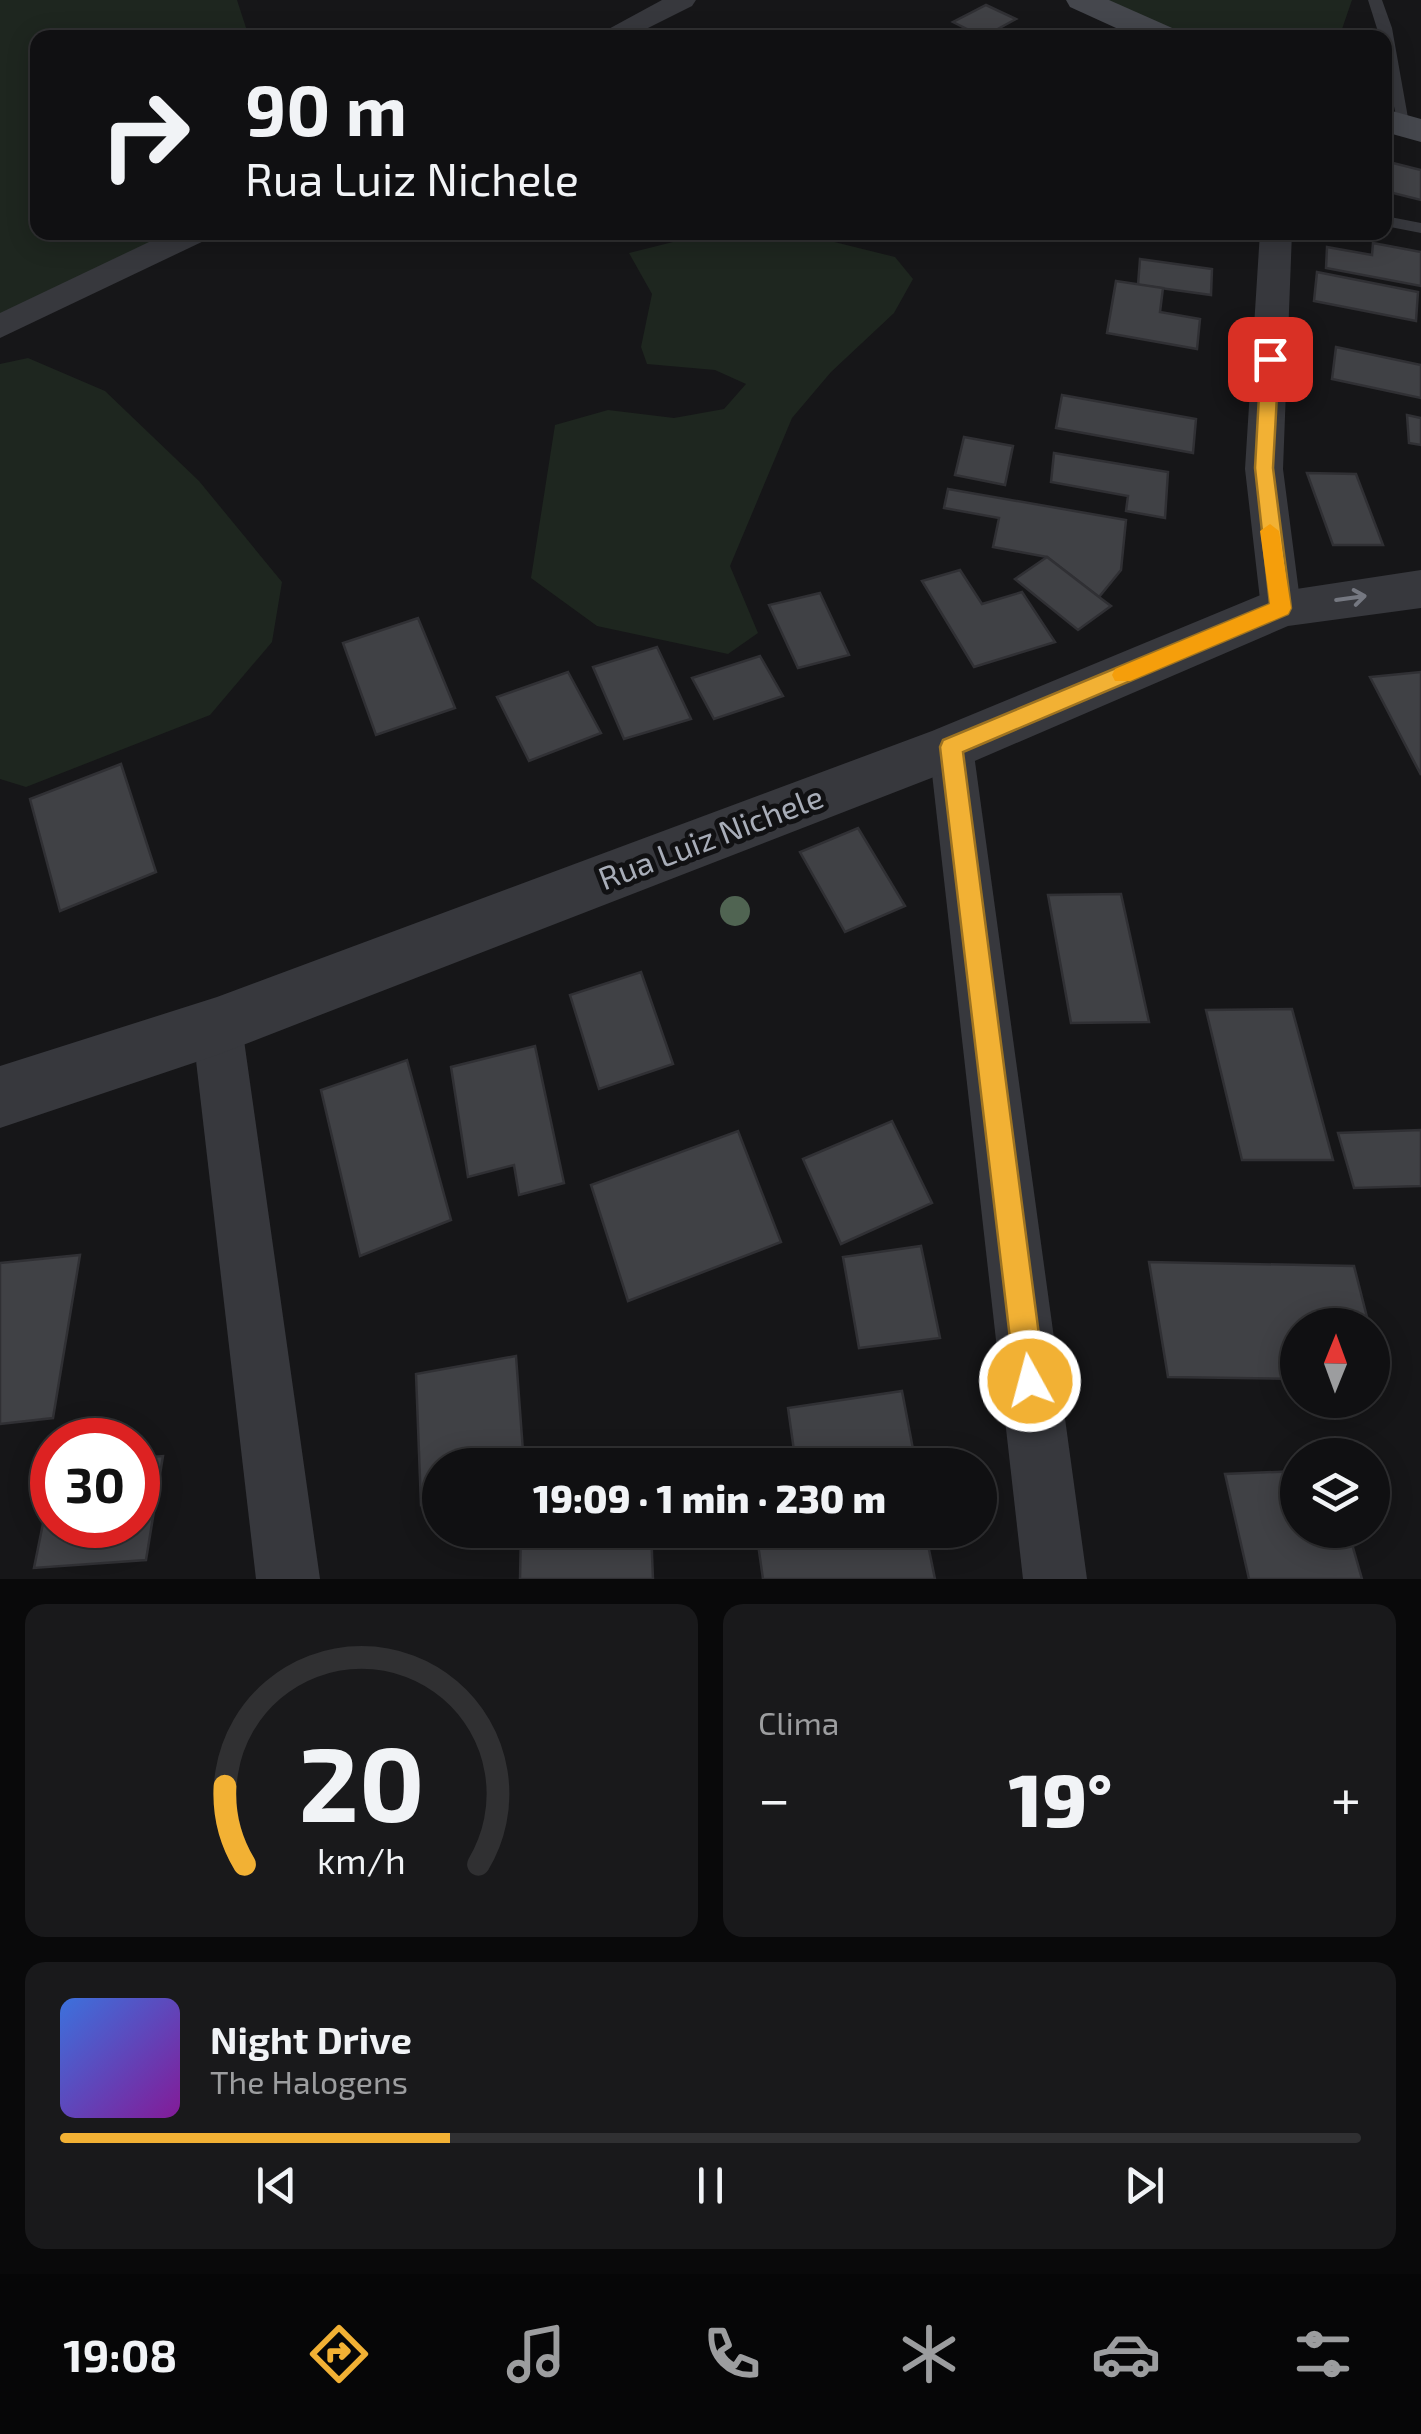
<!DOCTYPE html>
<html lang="pt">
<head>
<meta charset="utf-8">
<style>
  :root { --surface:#101012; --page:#19191b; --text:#f1f3f6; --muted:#9c9d9f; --line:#303032; --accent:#f2b134 }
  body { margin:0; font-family:"Exo 2",sans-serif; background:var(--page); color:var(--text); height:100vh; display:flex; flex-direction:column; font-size:38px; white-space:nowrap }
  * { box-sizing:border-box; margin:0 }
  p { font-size:32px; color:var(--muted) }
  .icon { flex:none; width:55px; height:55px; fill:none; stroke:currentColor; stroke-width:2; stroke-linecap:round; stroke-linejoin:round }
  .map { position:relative; height:1579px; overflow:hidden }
  .sheet { display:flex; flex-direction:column; gap:25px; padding:25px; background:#09090a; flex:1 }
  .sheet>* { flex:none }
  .guide { position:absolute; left:30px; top:30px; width:1362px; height:210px; border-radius:20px; box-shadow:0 5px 25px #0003,0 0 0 2px var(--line); background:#101012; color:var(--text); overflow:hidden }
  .needle { width:65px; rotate:1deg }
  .buttons { position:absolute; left:1280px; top:1308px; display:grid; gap:20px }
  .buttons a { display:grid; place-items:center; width:110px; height:110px; border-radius:50%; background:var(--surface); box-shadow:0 5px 25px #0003,0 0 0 2px var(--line); font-size:50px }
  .speed { position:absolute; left:30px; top:1418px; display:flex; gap:20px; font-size:50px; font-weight:700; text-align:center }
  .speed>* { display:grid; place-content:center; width:130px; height:130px; border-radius:50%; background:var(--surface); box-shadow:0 5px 25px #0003,0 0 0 2px var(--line); line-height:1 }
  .speed .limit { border:15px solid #d22; background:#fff; color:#111 }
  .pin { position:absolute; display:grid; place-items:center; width:85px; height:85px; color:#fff; margin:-42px; border-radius:20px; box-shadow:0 5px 15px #0006 }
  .me { position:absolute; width:110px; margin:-55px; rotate:353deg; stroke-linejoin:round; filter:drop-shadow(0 0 8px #0008) }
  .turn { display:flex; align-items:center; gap:35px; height:210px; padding:0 50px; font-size:45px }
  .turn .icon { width:130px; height:130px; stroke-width:2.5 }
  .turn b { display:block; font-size:70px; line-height:85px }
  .big { font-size:75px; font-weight:800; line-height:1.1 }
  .sheet .card { flex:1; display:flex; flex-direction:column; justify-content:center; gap:15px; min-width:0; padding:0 35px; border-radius:20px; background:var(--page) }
  .sheet .dial { align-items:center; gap:0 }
  .dial svg { height:260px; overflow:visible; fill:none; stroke:var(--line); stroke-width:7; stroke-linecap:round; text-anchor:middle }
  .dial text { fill:var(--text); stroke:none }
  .song { display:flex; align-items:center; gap:30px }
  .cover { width:120px; height:120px; border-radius:15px; background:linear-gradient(135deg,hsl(220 70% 55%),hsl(290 70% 35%)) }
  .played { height:10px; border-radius:5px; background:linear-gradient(90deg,var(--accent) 30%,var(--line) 30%) }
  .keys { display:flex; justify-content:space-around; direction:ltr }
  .heat { display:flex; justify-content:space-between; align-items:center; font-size:55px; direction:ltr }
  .sheet .tiles { flex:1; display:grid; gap:25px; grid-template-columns:1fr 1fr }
  .card:last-child { grid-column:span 2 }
  .trip { position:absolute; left:422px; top:1448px; width:575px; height:100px; border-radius:50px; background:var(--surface); box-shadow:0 5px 25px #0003,0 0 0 2px var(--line); font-weight:800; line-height:100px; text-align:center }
  .menu { display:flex; height:160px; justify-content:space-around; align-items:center; background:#060607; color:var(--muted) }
  .menu .icon { width:70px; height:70px }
  .menu .selected { color:var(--accent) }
  .menu b { font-size:45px; color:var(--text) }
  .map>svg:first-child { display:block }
  .green { fill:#1e261f }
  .building { fill:#404145; stroke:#303034; stroke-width:2.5 }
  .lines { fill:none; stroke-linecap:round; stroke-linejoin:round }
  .service { fill:#37383d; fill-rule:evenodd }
  .minor { fill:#37383d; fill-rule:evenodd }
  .tertiary { fill:#37383d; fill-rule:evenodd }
  .secondary { fill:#45474d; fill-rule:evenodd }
  .tree { fill:#506452 }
  .oneway { stroke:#757881 }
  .route { fill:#f2b134; stroke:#9d7322; stroke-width:2.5 }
  .slow { fill:#f59e0b }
  .labels { text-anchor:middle; stroke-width:10; stroke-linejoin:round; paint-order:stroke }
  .street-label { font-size:32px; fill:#a8adb8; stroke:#111113 }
</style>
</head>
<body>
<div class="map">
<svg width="1421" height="1579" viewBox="0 0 1421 1579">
  <rect width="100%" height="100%" fill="#161618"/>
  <g class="green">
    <polygon points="0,0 237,0 249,37 38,38 38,232 181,233 0,319"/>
    <polygon points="1100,0 1352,0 1342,29 1333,38 1186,37"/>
    <polygon points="798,233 895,257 913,279 894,313 831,372 792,418 730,566 758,633 728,654 597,626 531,578 555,425 608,410 674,418 724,409 746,384 715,370 647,364 641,347 652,294 629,253 709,233"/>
    <polygon points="28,358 105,391 199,481 282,582 272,642 210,715 26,787 0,779 0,364"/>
  </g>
  <g class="building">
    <polygon points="986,5 1016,19 983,37 953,22"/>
    <polygon points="1385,161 1421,170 1421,200 1385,191"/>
    <polygon points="1373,243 1421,252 1421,286 1326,268 1327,247 1372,255"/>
    <polygon points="1140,259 1212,269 1211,295 1138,285"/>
    <polygon points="1317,272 1418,292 1416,321 1314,301"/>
    <polygon points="1116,281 1163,288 1160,312 1200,319 1197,349 1107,333"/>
    <polygon points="1336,347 1421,365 1421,398 1332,379"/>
    <polygon points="1062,395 1196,419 1193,453 1056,428"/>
    <polygon points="1407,415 1421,418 1421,445 1409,443"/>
    <polygon points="964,437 1013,446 1005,485 955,475"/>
    <polygon points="1054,453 1168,472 1165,518 1126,511 1128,496 1051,482"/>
    <polygon points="1307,473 1356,474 1383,545 1333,545"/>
    <polygon points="948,489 1126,520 1121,570 1099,597 1047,557 993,547 999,518 944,508"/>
    <polygon points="1047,557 1099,597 1111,606 1078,630 1015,579"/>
    <polygon points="960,570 982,604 1022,592 1055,642 974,667 922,581"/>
    <polygon points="820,593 849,655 798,668 769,605"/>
    <polygon points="418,618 455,708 376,735 343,643"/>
    <polygon points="657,647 691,719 624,739 593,667"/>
    <polygon points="760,656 783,696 714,719 692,678"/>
    <polygon points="568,672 601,733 529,761 497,697"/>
    <polygon points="1421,672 1421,775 1370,677"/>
    <polygon points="121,764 156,872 60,911 30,799"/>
    <polygon points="858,828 905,906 845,932 800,852"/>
    <polygon points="1121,894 1149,1022 1071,1023 1048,895"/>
    <polygon points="641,972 673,1064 599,1089 570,995"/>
    <polygon points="1292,1009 1333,1160 1242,1160 1206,1010"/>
    <polygon points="535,1046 564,1183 519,1195 514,1165 468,1177 451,1067"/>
    <polygon points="407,1060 451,1220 360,1256 321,1090"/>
    <polygon points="892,1121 932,1203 841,1244 803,1159"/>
    <polygon points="1421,1130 1421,1186 1354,1188 1338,1133"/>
    <polygon points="738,1131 781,1242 628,1301 591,1185"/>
    <polygon points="921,1246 940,1338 859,1348 843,1257"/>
    <polygon points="80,1255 53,1418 0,1424 0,1263"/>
    <polygon points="1149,1262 1354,1266 1369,1325 1298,1325 1298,1379 1168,1377"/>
    <polygon points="516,1356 524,1465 440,1465 440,1502 421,1505 416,1374"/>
    <polygon points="902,1391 916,1465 796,1465 788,1408"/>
    <polygon points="163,1456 146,1560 34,1568 52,1479 52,1525 138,1525 138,1458"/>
    <polygon points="1298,1471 1298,1530 1348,1530 1362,1579 1249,1579 1225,1474"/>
    <polygon points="521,1530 651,1530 653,1579 520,1579"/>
    <polygon points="756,1530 925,1530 935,1579 763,1579"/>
  </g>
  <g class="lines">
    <g class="service">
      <polygon points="1368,0 1382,0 1392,28 1410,129 1398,126 1385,62 1385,38 1380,38"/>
      <polygon points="1385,216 1421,223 1421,233 1385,226"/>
    </g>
    <g class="minor">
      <polygon points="662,0 696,0 692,6 628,38 592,38"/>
      <polygon points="170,232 213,232 208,239 0,338 0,313"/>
      <polygon points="1260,232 1292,232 1283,469 1301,608 1295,619 1281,624 1267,619 1261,608 1245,469"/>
      <polygon points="951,729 967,734 973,747 1087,1579 1023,1579 929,747 935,734"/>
      <polygon points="217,1002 235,1009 242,1026 320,1579 256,1579 192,1026 199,1009"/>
    </g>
    <polygon class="tertiary" points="1421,570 1421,608 1288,626 970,763 217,1055 0,1128 0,1066 217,997 932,731 1263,594"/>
    <g class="secondary">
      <polygon points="1066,0 1109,0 1179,31 1184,38 1138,38 1070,7"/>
      <polygon points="1385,109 1421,119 1421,142 1385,132"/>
    </g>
  </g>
  <circle class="tree" cx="735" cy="911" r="15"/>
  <defs><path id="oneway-shaft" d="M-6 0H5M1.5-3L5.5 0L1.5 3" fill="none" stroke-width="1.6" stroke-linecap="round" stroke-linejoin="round" transform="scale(2.5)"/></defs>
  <use class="oneway" href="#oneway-shaft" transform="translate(1351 598) rotate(-8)"/>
  <polygon class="route" points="1270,353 1279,359 1273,468 1291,608 1288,614 963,752 1045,1381 1040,1391 1030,1396 1020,1391 1015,1381 940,747 943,740 1270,604 1255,468 1261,359"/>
  <polygon class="slow" points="1270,524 1279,531 1291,608 1288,614 1130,681 1115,681 1112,675 1115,669 1270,604 1260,531"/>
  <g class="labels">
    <g class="street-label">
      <text transform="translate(711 838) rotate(-21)" y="11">Rua Luiz Nichele</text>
    </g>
  </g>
</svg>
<div class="buttons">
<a><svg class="needle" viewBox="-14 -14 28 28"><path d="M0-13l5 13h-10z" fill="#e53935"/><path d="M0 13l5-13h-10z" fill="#9c9d9f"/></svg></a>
<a><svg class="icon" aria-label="layers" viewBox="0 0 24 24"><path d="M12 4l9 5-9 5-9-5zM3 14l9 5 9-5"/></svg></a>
</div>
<div class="speed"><div class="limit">30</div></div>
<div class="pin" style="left:1270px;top:359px;background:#d93025"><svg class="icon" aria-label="arrive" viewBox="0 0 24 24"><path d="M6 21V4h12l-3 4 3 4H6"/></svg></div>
<svg class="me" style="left:1030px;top:1381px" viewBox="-20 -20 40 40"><circle r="17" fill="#f2b134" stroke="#fff" stroke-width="3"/><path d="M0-11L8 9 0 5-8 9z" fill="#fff"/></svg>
<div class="trip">19:09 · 1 min · 230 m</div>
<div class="guide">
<div class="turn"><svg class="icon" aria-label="right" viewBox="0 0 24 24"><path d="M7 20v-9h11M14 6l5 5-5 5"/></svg><div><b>90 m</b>Rua Luiz Nichele</div></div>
</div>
</div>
<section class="sheet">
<div class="tiles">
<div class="card dial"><svg viewBox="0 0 100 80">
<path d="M14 69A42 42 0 1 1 86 69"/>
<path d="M14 69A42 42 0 0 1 8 45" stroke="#f2b134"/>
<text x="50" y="56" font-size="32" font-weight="700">20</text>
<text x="50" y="72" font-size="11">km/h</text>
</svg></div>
<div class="card"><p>Clima</p>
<div class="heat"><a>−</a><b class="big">19°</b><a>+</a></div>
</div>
<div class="card">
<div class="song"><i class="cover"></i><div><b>Night Drive</b><p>The Halogens</p></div></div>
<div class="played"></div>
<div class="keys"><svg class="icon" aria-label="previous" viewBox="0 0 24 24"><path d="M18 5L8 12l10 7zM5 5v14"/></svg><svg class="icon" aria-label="pause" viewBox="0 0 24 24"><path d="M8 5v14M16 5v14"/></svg><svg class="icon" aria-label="next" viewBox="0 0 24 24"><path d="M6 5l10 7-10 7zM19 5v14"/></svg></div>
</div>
</div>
</section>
<nav class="menu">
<b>19:08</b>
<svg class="icon selected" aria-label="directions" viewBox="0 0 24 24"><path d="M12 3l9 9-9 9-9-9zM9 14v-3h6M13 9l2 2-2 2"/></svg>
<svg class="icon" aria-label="music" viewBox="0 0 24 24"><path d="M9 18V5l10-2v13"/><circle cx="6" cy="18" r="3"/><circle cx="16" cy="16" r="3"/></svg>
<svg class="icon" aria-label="phone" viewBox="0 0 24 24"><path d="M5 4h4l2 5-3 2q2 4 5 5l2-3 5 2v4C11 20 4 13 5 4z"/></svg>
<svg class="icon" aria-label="climate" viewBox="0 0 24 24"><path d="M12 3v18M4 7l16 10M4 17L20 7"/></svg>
<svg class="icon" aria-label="car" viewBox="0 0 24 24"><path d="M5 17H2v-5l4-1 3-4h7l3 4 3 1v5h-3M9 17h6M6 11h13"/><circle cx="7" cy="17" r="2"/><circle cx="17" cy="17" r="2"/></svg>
<svg class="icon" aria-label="filters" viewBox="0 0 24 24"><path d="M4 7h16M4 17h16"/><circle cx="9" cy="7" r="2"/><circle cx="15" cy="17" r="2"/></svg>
</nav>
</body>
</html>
